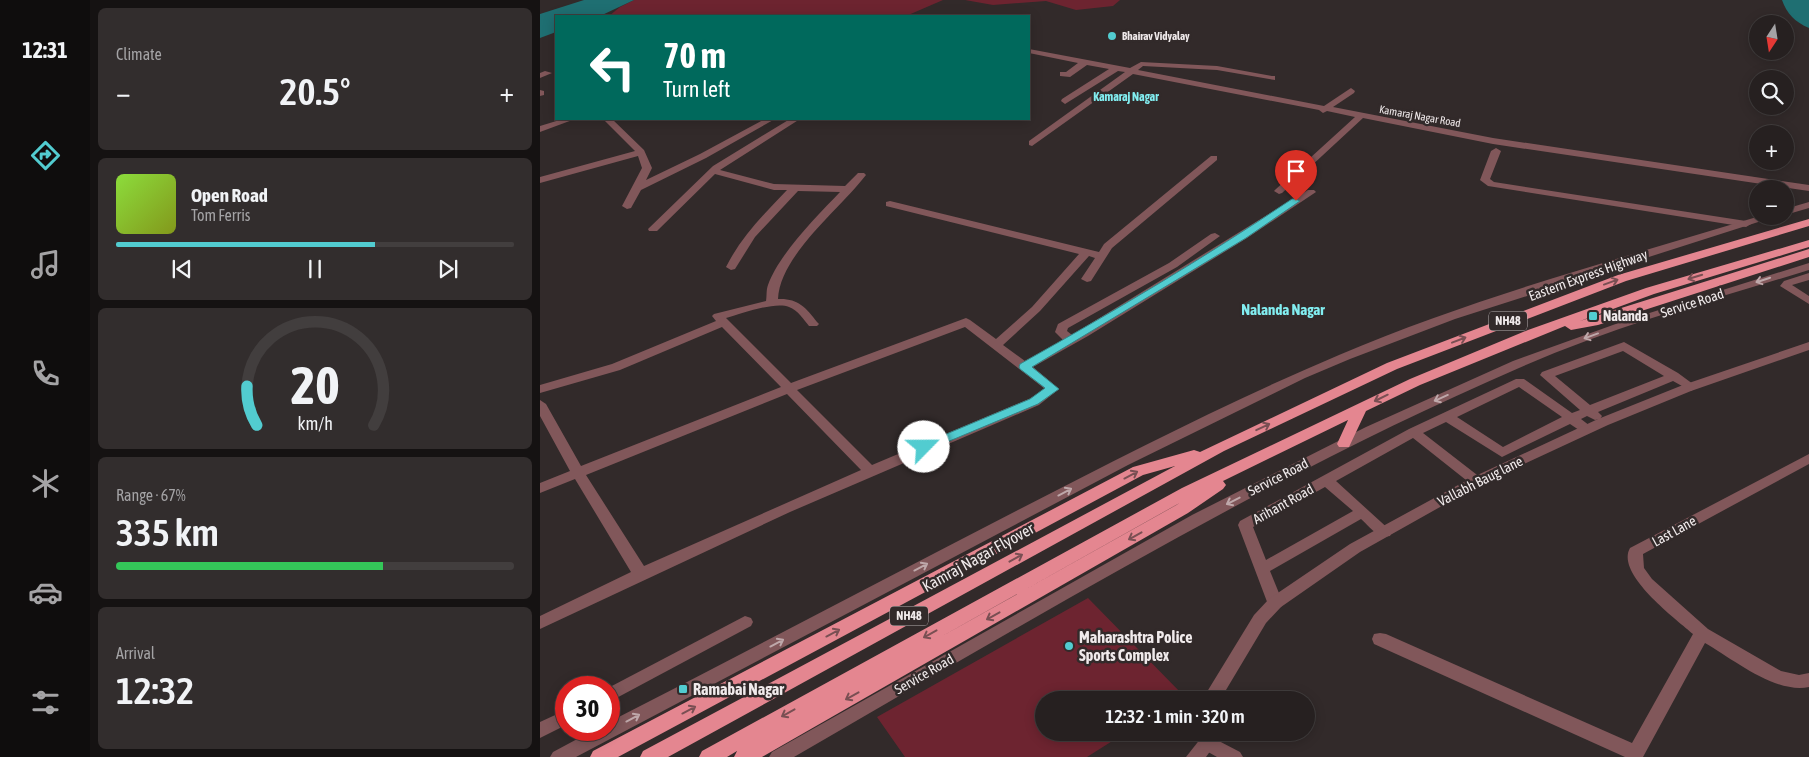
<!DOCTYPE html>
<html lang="en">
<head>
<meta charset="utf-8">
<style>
  :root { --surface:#262020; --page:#322d2d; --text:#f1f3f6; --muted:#a4a3a5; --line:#423e3e; --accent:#52ccd0 }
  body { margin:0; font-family:"Asap Condensed",sans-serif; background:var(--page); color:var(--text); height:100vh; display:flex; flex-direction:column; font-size:19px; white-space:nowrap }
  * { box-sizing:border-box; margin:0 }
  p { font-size:16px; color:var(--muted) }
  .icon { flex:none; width:28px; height:28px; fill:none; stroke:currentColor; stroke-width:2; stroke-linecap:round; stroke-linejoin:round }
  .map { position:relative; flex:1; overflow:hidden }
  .drawer { display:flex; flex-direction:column; gap:8px; padding:8px; background:#151212; width:450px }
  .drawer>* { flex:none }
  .banner { position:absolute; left:15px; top:15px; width:475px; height:105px; border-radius:0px; box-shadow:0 2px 12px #0003,0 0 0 1px var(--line); background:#00695c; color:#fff; overflow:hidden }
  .needle { width:32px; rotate:192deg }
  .buttons { position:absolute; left:1209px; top:15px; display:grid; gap:10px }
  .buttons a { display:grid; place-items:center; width:45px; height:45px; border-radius:50%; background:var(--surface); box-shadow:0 2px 12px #0003,0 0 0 1px var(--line); font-size:25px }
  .speed { position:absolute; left:15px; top:676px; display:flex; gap:10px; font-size:25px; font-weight:700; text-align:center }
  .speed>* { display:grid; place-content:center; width:65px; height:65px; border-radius:50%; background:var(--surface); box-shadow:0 2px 12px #0003,0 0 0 1px var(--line); line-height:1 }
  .speed .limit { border:8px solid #d22; background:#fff; color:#111 }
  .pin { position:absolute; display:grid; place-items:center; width:42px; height:42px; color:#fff; margin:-51px -21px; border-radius:50% 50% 50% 0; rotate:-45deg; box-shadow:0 0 5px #0007 }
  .pin .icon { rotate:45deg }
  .me { position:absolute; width:55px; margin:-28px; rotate:67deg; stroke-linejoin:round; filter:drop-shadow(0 0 4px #0008) }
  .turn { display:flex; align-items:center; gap:18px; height:105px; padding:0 25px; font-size:22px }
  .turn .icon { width:65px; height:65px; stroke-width:2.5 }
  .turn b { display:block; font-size:35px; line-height:42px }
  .big { font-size:38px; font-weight:600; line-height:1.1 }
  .drawer .card { flex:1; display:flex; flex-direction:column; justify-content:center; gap:8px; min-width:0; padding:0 18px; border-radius:8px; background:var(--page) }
  .drawer .dial { align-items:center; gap:0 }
  .dial svg { height:130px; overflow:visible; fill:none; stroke:var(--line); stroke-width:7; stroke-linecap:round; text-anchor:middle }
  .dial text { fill:var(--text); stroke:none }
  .song { display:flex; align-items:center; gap:15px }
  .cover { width:60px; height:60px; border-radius:8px; background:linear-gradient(135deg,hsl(90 70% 55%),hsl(70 70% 35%)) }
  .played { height:5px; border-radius:2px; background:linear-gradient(90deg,var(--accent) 65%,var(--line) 65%) }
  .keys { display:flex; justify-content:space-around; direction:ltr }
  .heat { display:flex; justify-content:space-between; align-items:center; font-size:28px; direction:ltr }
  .charge { height:8px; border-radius:4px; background:linear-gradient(90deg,#34c759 67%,var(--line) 0) }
  .trip { position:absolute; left:495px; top:691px; width:280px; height:50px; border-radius:25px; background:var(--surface); box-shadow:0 2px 12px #0003,0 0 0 1px var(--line); font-weight:600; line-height:50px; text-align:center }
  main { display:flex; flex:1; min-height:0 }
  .tab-bar { display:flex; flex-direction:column; width:90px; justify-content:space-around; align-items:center; background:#0f0d0d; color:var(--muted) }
  .tab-bar .icon { width:35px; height:35px }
  .tab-bar .selected { color:var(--accent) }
  .tab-bar b { font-size:22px; color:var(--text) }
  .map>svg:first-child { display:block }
  .green { fill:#6d2430 }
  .water { fill:#1f6f72 }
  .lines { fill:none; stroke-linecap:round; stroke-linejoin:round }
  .pedestrian { fill:#81575a; fill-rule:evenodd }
  .minor { fill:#81575a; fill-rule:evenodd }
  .tertiary { fill:#81575a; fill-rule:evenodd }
  .trunk { fill:#e48690; fill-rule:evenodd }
  .oneway { stroke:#794f53 }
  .oneway2 { stroke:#bea8aa }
  .route { fill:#52ccd0; stroke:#358587 }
  .poi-dot { fill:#52ccd0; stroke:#322a2a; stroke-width:2 }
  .labels { text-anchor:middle; stroke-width:5; stroke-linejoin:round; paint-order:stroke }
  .far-poi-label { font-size:11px; font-weight:bold; fill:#f0eaeb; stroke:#322a2a; text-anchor:start }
  .far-street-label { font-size:11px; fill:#f0eaeb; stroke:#322a2a }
  .far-neighbourhood-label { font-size:12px; font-weight:bold; fill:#82eef1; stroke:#322a2a }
  .shield { fill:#322a2a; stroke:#b7b0b1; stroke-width:1 }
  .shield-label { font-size:12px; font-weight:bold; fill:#f0eaeb }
  .street-label { font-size:14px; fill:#f0eaeb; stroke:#322a2a }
  .poi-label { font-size:14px; font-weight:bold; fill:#f0eaeb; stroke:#322a2a; text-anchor:start }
  .neighbourhood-label { font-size:15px; font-weight:bold; fill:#82eef1; stroke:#322a2a }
  .near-street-label { font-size:16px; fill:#f0eaeb; stroke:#322a2a }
  .near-poi-label { font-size:16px; font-weight:bold; fill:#f0eaeb; stroke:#322a2a; text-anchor:start }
</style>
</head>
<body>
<main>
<nav class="tab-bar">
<b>12:31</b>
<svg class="icon selected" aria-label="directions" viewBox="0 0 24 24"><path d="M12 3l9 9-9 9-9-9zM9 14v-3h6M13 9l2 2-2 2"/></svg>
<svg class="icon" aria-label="music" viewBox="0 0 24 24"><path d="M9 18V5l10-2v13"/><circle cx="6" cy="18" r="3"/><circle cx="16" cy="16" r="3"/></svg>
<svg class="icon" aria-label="phone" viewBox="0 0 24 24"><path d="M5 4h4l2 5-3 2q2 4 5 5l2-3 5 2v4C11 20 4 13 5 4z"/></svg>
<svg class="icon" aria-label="climate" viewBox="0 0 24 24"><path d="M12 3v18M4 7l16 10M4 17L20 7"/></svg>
<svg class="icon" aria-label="car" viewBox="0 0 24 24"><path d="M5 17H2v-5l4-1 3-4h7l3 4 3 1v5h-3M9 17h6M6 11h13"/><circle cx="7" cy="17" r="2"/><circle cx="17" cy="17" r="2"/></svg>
<svg class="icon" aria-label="filters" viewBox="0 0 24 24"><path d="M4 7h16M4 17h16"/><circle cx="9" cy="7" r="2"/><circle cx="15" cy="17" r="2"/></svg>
</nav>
<section class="drawer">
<div class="card"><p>Climate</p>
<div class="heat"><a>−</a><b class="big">20.5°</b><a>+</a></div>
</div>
<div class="card">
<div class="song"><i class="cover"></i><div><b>Open Road</b><p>Tom Ferris</p></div></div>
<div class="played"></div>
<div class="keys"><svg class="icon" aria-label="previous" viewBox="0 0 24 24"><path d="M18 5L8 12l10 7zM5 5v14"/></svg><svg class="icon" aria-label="pause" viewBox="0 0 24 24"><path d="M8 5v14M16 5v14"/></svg><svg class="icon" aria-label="next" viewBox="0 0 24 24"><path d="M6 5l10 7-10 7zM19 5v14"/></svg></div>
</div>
<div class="card dial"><svg viewBox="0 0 100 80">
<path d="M14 69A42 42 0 1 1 86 69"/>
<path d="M14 69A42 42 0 0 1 8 45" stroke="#52ccd0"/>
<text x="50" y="56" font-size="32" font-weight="700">20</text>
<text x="50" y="72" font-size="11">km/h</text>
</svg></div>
<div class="card"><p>Range · 67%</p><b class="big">335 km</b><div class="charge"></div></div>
<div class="card"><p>Arrival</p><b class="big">12:32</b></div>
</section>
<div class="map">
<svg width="1269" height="757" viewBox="0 0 1269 757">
  <rect width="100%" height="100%" fill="#322a2a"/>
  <g class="green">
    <polygon points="94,0 403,0 366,16 69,16 80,7"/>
    <polygon points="425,0 580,0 573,6 536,10 506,1 453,5"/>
    <polygon points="548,598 643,695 635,700 504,700 504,732 585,733 547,757 365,757 337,717"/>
  </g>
  <g class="water">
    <polygon points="44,0 94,0 60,16 16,16 16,32 0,38 0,14"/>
    <path d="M1242,0H1269V28C1255,22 1247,14 1242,0Z"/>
  </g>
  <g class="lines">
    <polygon class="pedestrian" points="5,71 12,73 0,78 0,73"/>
    <g class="minor">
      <polygon points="489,49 590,68 601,62 677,66 732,76 735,76 735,80 677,70 603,66 598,70 784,106 811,88 815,91 814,93 793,107 953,138 1269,185 1269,191 953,144 823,118 742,193 739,194 734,191 736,189 815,117 787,111 783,113 779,110 593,74 492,146 489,145 489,141 585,72 578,71 525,104 521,101 522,99 569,69 547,65 530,77 520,76 520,72 526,72 538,63 489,53"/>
      <polygon points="0,90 4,91 4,95 0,96"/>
      <polygon points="23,119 35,119 0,132 0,126"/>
      <polygon points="63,119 72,119 104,150 112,168 106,180 160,154 225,119 235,119 166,158 101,190 91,208 87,209 82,206 102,168 98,156 0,183 0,177 95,151"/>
      <path d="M250,119H260L180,170L234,184L305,186L318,173H324L326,175C300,209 240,255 238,299C257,298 266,307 277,322L279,324L277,326H269C264,320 258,310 249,307C235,301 201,314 186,318L251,383L426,318L430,320L456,339L492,307L539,254L346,206V202L350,201L559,252L564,244L671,156H677V160L572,248L551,281L547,282L541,279L555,258L549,256L500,311L463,345L485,361L523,340L515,332L518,324L629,263L671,234L675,233L680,236L637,267L528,328L527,331L532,335L540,330L768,190H774L776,192L707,238L548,336L493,367L519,389L499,405L250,512L0,629V616L91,572L35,479L0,493V483L30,471L0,416V400L6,404L41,466L241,387L182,327L80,370L0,393V385L72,364L176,321L172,316L174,314L226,301C227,296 226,290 228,285C239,254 277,216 300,192L258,191L215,237L195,269L191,270L186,267C201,237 224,214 247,190H234L175,174L117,231H109L108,229L173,166ZM425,327L505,389L489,399L332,465L257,390ZM247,394L321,470L104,566L46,475Z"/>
      <polygon points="956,148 961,151 950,179 954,182 1206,221 1211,224 1206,227 948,186 940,180 951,151"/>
      <polygon points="1269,273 1269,280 1252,285 1269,296 1269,304 1240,286 1244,281"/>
      <path d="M1084,342L1138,373L1157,387L1151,391L1133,381L1058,412L1062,416L1060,419L1055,420L1047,416L1041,419L1054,429L1052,432H1042L1030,424L962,457L906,422L883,433L941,478L943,481L941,484H931L873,438L796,481L852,532L850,536C838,539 830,527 821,519L730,571L743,603L741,607L735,609L729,607L698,525L700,521L869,429L976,379H984L1032,413L1040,410L1000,375L1002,372ZM1083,351L1124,376L1050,405L1015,376ZM979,387L1022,417L963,447L917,417ZM785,487L813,511L726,560L713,527Z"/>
      <path d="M1269,454V464L1103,554L1104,568L1112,579L1168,629L1241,671L1259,675L1269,673V687C1235,694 1193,659 1165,643L1103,757H1085L834,644L832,639L834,634L840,633L846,634L1092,743L1153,634C1136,619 1075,574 1090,548Z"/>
      <polygon points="205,616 211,618 213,622 211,626 69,702 68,688"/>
      <polygon points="26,710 26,725 0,738 0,722"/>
      <polygon points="667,735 673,738 676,743 666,757 646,757 661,738"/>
    </g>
    <g class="tertiary">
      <polygon points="1269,202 1269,208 1245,215 1245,209"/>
      <path d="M1220,216H1237L915,319L810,359L765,378L588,465L36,757H10L13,752L54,730H69V722C206,652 342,580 480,509C585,455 690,401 799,355C935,297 1079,259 1220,216Z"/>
      <path d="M1269,263V270C1172,300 1072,327 979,368C727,477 492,620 254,757H229L232,752L652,515L826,427L973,361L1084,321Z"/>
      <polygon points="1269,342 1269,350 1151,391 1068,425 941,484 820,552 741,607 726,623 680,700 662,700 714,615 729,599 810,544 931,478 1058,419 1143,385"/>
      <polygon points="657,732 675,732 675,739 700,752 703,757 677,757 661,748"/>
    </g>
    <g class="trunk">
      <polygon points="1269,219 1269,226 1086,281 857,369 684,451 128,757 100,757 103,751 635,466 603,475 78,757 50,757 53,751 593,467 654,450 660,452 847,363 1078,275"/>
      <path d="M1269,240V247L1114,294L1040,321L1269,249V257L1058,325L1031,330L1025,326L880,385L826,411L809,447H799L797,444L808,420L683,481L686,485L683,489L648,513L222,757H194L197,751L187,757H159L162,751L642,488L870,379L988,330L1106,288ZM640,503L636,505L397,639Z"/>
    </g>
  </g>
  <defs><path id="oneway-shaft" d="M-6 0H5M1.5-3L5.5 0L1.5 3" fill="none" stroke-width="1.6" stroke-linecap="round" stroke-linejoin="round" transform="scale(1.25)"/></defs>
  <g class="oneway">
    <use href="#oneway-shaft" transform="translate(1155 277) rotate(163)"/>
    <use href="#oneway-shaft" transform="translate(1071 282) rotate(-20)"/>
    <use href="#oneway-shaft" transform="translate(919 340) rotate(-21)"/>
    <use href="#oneway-shaft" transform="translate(841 398) rotate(154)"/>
    <use href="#oneway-shaft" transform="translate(723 427) rotate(-25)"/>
    <use href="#oneway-shaft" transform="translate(591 475) rotate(-28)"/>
    <use href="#oneway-shaft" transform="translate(595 536) rotate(151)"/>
    <use href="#oneway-shaft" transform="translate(476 558) rotate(-29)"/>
    <use href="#oneway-shaft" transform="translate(453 616) rotate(151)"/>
    <use href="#oneway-shaft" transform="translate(293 633) rotate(-28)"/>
    <use href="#oneway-shaft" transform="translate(390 634) rotate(151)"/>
    <use href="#oneway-shaft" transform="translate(312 696) rotate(151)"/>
    <use href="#oneway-shaft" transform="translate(149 710) rotate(-28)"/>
    <use href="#oneway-shaft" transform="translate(248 713) rotate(151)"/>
  </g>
  <g class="oneway2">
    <use href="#oneway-shaft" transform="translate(1223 280) rotate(162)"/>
    <use href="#oneway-shaft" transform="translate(1051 336) rotate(160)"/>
    <use href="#oneway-shaft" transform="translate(901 398) rotate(156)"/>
    <use href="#oneway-shaft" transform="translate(525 492) rotate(-28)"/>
    <use href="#oneway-shaft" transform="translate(693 501) rotate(153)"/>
    <use href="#oneway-shaft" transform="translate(381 567) rotate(-28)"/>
    <use href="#oneway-shaft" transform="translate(237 643) rotate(-28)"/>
    <use href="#oneway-shaft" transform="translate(93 718) rotate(-28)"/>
  </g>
  <path class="route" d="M752,199H756L760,201L706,238L492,367L519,389L498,404L388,450H380L378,447L380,445L490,399L505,388L480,369L479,367L480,364C573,312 664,258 752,199Z"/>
  <g class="poi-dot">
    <circle cx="572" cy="36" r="5"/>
    <rect x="1048" y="311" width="10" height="10" rx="2.5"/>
    <circle cx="529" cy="646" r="5"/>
    <rect x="138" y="684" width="10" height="10" rx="2.5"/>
  </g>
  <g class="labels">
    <g class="far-poi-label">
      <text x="582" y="40">Bhairav Vidyalay</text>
    </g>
    <g class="far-street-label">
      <text transform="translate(880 116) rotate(10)" y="4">Kamaraj Nagar Road</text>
    </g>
    <g class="far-neighbourhood-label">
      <text x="586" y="101">Kamaraj Nagar</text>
    </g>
    <g class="shield">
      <rect x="949" y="311.5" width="38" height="19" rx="4"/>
      <rect x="350" y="606.5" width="38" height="19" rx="4"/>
    </g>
    <g class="shield-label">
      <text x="968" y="325">NH48</text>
      <text x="369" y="620">NH48</text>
    </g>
    <g class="street-label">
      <text transform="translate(1048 275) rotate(-20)" y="5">Eastern Express Highway</text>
      <text transform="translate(1152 303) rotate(-18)" y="5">Service Road</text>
      <text transform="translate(738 477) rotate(-27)" y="5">Service Road</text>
      <text transform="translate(940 481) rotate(-27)" y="5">Vallabh Baug lane</text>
      <text transform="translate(743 504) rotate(-29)" y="5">Arihant Road</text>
      <text transform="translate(1134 531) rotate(-29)" y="5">Last Lane</text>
      <text transform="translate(384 674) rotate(-30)" y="5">Service Road</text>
    </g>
    <g class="poi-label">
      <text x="1063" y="321">Nalanda</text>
    </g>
    <g class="neighbourhood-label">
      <text x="743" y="315">Nalanda Nagar</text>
    </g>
    <g class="near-street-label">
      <text transform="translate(438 557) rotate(-29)" y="6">Kamraj Nagar Flyover</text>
    </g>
    <g class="near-poi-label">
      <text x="539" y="643">Maharashtra Police<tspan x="539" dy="18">Sports Complex</tspan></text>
      <text x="153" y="695">Ramabai Nagar</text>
    </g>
  </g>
</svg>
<div class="buttons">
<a><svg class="needle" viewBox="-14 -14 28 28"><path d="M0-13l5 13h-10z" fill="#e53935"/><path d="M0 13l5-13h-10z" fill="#a4a3a5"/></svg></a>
<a><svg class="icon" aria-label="search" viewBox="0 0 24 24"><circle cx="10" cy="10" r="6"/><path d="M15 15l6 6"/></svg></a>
<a>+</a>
<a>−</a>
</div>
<div class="speed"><div class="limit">30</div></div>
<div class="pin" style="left:756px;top:201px;background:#d93025"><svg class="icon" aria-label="arrive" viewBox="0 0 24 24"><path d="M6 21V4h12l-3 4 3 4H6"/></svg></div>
<svg class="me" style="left:384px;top:447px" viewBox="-20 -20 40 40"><circle r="19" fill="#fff"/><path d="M0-13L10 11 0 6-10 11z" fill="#52ccd0"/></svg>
<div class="trip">12:32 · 1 min · 320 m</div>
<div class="banner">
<div class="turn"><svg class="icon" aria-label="left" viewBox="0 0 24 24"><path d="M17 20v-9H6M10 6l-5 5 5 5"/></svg><div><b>70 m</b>Turn left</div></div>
</div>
</div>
</main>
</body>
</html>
